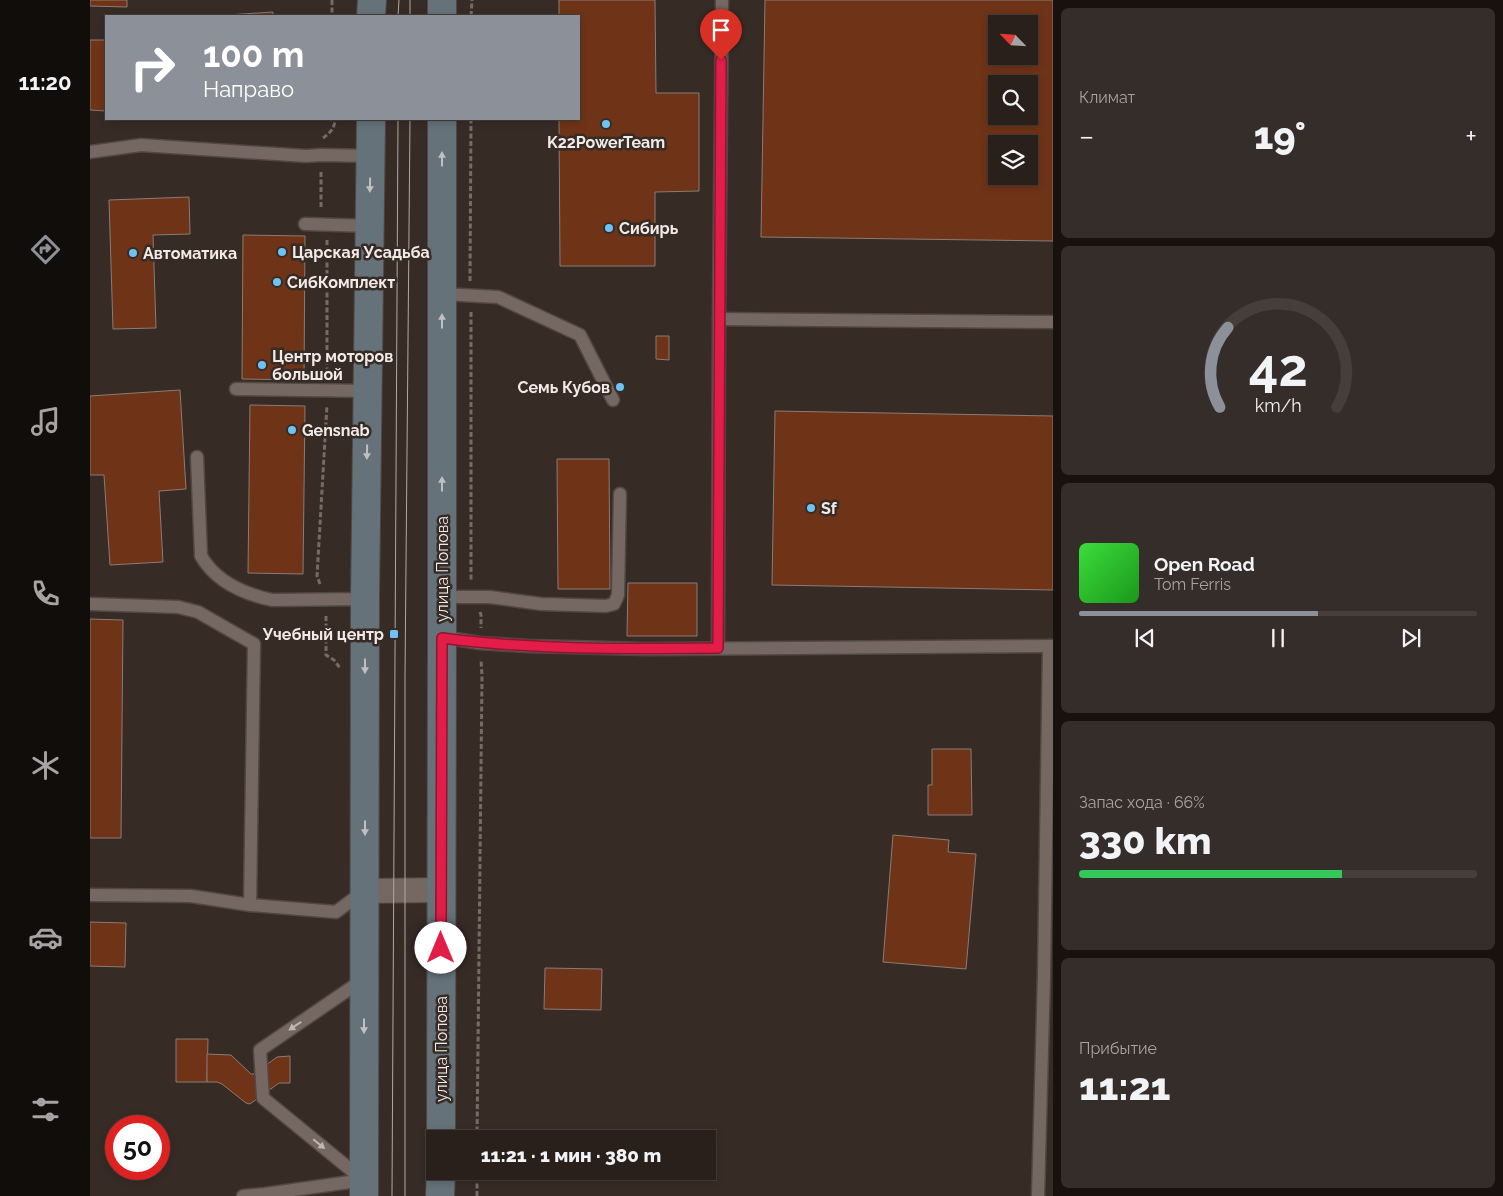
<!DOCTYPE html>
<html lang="ru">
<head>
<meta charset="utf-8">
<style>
  :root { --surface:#29201c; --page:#352d29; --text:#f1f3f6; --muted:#a5a3a3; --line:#453e3b; --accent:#8c9099 }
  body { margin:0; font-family:Raleway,sans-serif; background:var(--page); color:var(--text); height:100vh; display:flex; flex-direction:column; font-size:19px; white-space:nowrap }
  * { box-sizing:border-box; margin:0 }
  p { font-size:16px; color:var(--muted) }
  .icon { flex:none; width:28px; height:28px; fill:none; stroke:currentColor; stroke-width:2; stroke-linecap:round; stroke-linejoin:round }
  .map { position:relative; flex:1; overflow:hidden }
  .panel { display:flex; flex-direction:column; gap:8px; padding:8px; background:#17120f; width:450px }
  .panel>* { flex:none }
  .top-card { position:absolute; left:15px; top:15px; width:475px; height:105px; border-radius:0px; box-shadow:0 2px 8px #0003,0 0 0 1px var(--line); background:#8c9099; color:#fff; overflow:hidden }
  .needle { width:32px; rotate:295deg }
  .fabs { position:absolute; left:898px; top:15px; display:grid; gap:10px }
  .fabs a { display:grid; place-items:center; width:50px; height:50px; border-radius:0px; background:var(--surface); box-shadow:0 2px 8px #0003,0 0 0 1px var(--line); font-size:25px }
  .speed { position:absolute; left:15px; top:1115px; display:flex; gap:10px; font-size:25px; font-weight:700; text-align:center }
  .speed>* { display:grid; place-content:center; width:65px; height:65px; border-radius:50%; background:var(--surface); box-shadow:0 2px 8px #0003,0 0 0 1px var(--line); line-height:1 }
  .speed .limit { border:8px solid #d22; background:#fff; color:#111 }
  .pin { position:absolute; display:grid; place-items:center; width:42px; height:42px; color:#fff; margin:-51px -21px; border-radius:50% 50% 50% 0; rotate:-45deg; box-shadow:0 0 5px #0007 }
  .pin .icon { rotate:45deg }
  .me { position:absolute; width:55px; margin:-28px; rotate:0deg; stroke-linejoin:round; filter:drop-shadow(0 0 4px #0008) }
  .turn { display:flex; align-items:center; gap:18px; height:105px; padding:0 15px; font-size:22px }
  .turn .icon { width:65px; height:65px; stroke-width:2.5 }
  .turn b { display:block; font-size:35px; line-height:42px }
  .big { font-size:38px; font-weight:800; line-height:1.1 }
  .panel .tile { flex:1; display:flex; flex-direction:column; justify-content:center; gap:8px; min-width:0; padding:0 18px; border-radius:8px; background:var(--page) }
  .panel .dial { align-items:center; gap:0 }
  .dial svg { height:130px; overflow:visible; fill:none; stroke:var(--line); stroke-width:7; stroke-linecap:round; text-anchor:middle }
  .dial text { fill:var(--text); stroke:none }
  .song { display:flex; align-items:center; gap:15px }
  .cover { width:60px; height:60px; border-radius:8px; background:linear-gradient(135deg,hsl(120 70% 55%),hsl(120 70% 35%)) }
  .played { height:5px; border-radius:2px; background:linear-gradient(90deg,var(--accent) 60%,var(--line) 60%) }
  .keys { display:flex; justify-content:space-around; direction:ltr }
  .heat { display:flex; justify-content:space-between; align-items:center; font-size:28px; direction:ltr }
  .charge { height:8px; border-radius:4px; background:linear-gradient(90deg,#34c759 66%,var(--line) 0) }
  .trip { position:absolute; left:336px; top:1130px; width:290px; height:50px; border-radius:0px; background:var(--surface); box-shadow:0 2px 8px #0003,0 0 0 1px var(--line); font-weight:800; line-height:50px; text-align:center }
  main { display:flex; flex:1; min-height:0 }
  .menu { display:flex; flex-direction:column; width:90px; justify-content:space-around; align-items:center; background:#100d0b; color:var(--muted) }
  .menu .icon { width:35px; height:35px }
  .menu .current { color:var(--accent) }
  .menu b { font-size:22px; color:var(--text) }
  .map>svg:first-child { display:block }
  .building { fill:#6f3317; stroke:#8a7c76; fill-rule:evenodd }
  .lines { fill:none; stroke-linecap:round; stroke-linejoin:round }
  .service-casing { stroke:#514743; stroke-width:15 }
  .minor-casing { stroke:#514743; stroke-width:26 }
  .secondary-casing { stroke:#514743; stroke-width:30 }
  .path { stroke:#766b67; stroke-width:3; stroke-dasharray:5 2.5; stroke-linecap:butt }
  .service { stroke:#756862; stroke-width:12 }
  .minor { stroke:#756862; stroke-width:24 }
  .secondary { stroke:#65727a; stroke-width:28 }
  .tram { stroke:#b2a8a5; stroke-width:1 }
  .oneway { fill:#c1c0c1 }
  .oneway2 { fill:#c0b6b2 }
  .route-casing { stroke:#92132f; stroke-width:12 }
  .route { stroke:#e11d48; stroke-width:9 }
  .poi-dot { fill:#6fc2f4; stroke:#372b26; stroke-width:2 }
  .labels { text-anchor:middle; stroke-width:5; stroke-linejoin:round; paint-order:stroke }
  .poi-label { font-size:16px; font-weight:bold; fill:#f2eae7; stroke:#372b26; text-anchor:start }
  .street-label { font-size:16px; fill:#f2eae7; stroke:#372b26 }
</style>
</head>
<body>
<main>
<nav class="menu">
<b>11:20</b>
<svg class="icon current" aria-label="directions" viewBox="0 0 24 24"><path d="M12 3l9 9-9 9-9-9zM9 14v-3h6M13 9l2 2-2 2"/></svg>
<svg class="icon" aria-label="music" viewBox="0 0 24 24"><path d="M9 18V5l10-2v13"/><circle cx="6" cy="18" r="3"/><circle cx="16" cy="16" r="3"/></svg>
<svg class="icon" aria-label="phone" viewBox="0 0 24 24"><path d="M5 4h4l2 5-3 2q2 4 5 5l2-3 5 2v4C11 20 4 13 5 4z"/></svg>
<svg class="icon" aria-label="climate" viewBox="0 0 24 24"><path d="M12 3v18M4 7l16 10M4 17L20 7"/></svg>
<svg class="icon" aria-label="car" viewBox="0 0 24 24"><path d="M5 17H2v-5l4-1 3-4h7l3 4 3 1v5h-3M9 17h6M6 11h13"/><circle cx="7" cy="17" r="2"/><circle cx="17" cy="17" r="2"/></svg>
<svg class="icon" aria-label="filters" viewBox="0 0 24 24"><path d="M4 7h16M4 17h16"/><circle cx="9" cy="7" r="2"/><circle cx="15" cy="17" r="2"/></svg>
</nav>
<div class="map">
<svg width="963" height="1196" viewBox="0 0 963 1196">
  <rect width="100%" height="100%" fill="#372b26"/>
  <g class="building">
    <polygon points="0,0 37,0 37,7 0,6"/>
    <polygon points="469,0 565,0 566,93 609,93 609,191 565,192 565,266 470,266 469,119 489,119 489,16 469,16"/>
    <path d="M675,0H963V241L671,237ZM906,24H939V56H906ZM906,84H939V116H906ZM906,144H939V176H906Z"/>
    <polygon points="183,12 183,16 137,16 137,15"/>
    <polygon points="0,40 16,40 16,111 0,110"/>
    <polygon points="99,197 100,234 63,235 66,328 23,329 19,200"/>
    <polygon points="153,235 215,236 214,380 152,379"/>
    <polygon points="566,336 579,336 579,360 566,359"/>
    <polygon points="90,390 96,489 69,491 73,562 20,565 14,475 0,475 0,396"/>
    <polygon points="160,405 215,406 213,574 158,573"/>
    <polygon points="685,411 963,416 963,590 682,585"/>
    <polygon points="467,459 519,459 520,589 468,589"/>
    <polygon points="538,583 607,583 607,636 537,636"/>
    <polygon points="0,619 33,620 31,838 0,838"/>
    <polygon points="842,749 881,749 882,815 838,815 838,785 842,785"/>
    <polygon points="803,835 859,840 858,852 886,854 876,969 793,962"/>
    <polygon points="0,922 36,923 35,967 0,966"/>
    <polygon points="455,968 512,969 511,1010 454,1009"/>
    <polygon points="86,1039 118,1039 117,1082 86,1082"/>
    <polygon points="117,1054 141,1055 161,1074 164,1074 187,1057 200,1056 200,1083 189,1083 160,1104 156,1103 132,1084 127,1082 117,1082"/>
  </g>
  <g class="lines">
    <g class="service-casing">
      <g id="service">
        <polyline points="0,152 51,145 216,156 231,155 280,156"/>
        <polyline points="215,224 280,226"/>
        <polyline points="352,294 408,297 490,335 523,400"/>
        <polyline points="629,319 963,322"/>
        <polyline points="146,389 278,391"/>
        <path d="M107,457L111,556C126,582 154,594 182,600L275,599"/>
        <polyline points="352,597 400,597 451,604 516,606 524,604 528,595 530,494"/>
        <polyline points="0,604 88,607 108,612 164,644 160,905"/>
        <polyline points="352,637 390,643 438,646 556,649 963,646"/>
        <polyline points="628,648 629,319 632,0"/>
        <polyline points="0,895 101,896 160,905 246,912 274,891"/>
        <polyline points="272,1179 173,1098 170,1050 274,979"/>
        <polyline points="153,1196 175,1194 274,1180"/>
        <polyline points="948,1196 954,975 959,646"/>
      </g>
    </g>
    <g class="minor-casing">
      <polyline id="minor" points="274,891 351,890"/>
    </g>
    <g class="secondary-casing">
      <g id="secondary">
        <polyline points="352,0 352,16"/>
        <polyline points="281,16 282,0"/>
        <polyline points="351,1139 352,637 352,119"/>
        <polyline points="274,1196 275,599 281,119"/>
        <polyline points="350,1196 351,1171"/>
      </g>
    </g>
    <g class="path">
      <polyline points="242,0 242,16"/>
      <polyline points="381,16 382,0"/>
      <path d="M233,138C240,133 245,128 245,119"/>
      <polyline points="231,172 231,208"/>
      <polyline points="237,240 237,374"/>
      <polyline points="380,281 381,119"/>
      <polyline points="381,312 381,581"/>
      <polyline points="230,584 227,576 237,405"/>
      <polyline points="390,612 391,615 391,628"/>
      <polyline points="236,616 236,655 244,660 250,668"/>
      <polyline points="387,1139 392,676 391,659"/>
      <polyline points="387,1196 387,1171"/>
    </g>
    <use href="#service" class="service"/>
    <use href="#minor" class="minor"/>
    <use href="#secondary" class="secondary"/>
    <g class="tram">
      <polyline points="308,16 309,0"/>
      <polyline points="320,16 320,0"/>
      <polyline points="302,1196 308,119"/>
      <polyline points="315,1196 315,676 320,119"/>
    </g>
  </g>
  <defs><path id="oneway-solid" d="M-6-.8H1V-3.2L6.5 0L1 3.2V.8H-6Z" transform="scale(1.25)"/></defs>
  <g class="oneway">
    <use href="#oneway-solid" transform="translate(352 159) rotate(-90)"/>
    <use href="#oneway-solid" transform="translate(280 185) rotate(91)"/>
    <use href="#oneway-solid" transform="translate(352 321) rotate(-90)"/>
    <use href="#oneway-solid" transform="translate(277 452) rotate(91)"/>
    <use href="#oneway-solid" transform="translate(352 484) rotate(-90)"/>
    <use href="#oneway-solid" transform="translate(275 666) rotate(90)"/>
    <use href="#oneway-solid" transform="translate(275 828) rotate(90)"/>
    <use href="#oneway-solid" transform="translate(274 1026) rotate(90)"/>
  </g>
  <g class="oneway2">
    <use href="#oneway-solid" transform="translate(205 1026) rotate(146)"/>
    <use href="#oneway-solid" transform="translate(229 1144) rotate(39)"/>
  </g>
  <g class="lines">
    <g class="route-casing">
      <path id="route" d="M351,948L352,638C443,650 537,649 628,648L631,60"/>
    </g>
    <use href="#route" class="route"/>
  </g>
  <g class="poi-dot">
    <circle cx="516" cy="124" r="5"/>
    <circle cx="519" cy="228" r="5"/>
    <circle cx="192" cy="252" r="5"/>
    <circle cx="43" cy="253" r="5"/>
    <circle cx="187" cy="282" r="5"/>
    <circle cx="172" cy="365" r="5"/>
    <circle cx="530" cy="387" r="5"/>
    <circle cx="202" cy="430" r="5"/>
    <circle cx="721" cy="508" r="5"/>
    <rect x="299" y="629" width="10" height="10" rx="2.5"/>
  </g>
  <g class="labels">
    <g class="poi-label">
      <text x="516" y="148" text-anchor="middle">K22PowerTeam</text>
      <text x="529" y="234">Сибирь</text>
      <text x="202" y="258">Царская Усадьба</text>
      <text x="53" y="259">Автоматика</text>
      <text x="197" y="288">СибКомплект</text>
      <text x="182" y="362">Центр моторов<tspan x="182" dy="18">большой</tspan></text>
      <text x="520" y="393" text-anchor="end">Семь Кубов</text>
      <text x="212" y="436">Gensnab</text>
      <text x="731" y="514">Sf</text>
      <text x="294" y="640" text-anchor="end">Учебный центр</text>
    </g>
    <g class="street-label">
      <text transform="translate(352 569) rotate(-90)" y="6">улица Попова</text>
      <text transform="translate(351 1049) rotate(-90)" y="6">улица Попова</text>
    </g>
  </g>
</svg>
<div class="fabs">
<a><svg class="needle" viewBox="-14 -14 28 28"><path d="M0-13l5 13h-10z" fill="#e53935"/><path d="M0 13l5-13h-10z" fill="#a5a3a3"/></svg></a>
<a><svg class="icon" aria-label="search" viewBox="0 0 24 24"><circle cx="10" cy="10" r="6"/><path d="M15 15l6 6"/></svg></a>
<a><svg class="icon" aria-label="layers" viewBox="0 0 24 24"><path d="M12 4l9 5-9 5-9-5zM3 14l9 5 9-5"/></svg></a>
</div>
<div class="speed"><div class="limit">50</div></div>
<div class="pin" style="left:631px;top:60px;background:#d93025"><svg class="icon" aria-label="arrive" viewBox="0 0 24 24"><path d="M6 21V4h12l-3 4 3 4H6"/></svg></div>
<svg class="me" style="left:351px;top:948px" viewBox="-20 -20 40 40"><circle r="19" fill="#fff"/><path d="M0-13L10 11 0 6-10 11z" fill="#e11d48"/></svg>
<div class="trip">11:21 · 1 мин · 380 m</div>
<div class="top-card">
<div class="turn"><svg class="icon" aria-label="right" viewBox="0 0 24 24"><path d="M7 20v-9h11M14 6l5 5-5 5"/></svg><div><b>100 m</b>Направо</div></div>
</div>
</div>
<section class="panel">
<div class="tile"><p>Климат</p>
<div class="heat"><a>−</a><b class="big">19°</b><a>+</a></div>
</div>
<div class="tile dial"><svg viewBox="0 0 100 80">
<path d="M14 69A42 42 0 1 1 86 69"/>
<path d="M14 69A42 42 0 0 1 19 20" stroke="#8c9099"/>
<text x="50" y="56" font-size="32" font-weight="700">42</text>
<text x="50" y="72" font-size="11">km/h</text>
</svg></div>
<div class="tile">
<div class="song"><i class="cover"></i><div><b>Open Road</b><p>Tom Ferris</p></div></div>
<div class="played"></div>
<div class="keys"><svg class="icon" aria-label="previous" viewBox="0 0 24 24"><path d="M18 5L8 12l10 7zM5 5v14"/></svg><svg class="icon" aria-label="pause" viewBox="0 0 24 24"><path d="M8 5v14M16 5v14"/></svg><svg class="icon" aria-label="next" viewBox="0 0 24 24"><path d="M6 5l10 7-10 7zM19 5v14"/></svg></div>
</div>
<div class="tile"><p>Запас хода · 66%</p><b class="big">330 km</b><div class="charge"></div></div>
<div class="tile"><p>Прибытие</p><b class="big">11:21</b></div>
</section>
</main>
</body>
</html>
